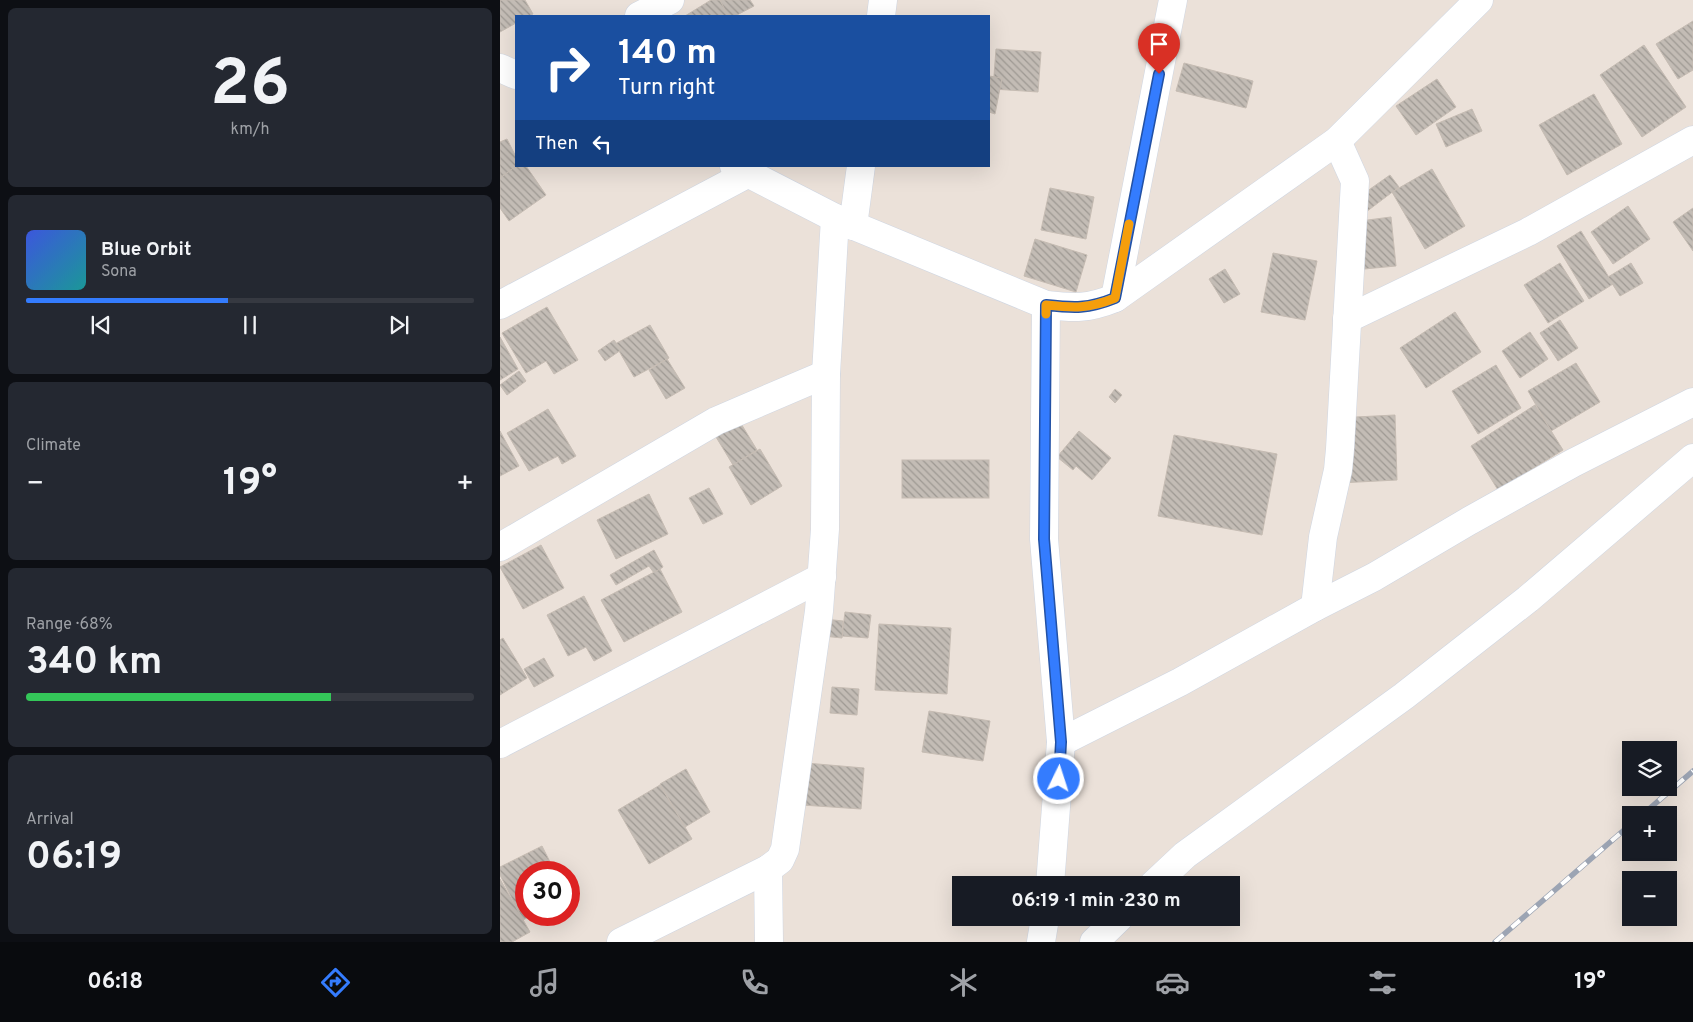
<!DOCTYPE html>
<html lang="en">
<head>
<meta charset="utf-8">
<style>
  :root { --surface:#171b24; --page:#242831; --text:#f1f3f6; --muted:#9ea1a6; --line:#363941; --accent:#347cfe }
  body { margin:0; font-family:Overpass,sans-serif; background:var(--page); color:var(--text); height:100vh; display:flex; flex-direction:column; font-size:19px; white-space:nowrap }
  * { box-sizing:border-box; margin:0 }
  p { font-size:16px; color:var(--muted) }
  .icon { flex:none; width:28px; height:28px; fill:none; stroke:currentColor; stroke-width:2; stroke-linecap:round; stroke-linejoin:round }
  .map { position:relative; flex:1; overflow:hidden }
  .details { display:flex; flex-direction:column; gap:8px; padding:8px; background:#0d0f14; width:500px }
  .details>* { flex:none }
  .top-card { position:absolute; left:15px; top:15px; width:475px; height:152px; border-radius:0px; box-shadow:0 5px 20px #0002; background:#1a4fa0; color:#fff; overflow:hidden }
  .fabs { position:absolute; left:1122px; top:741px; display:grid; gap:10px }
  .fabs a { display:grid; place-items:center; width:55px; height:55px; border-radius:0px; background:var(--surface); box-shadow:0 5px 20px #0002; font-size:25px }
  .speed { position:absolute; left:15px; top:861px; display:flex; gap:10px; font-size:25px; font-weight:700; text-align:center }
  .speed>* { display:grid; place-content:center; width:65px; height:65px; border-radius:50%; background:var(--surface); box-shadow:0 5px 20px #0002; line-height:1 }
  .speed .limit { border:8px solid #d22; background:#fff; color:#111 }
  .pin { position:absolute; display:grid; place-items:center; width:42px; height:42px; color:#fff; margin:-51px -21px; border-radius:50% 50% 50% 0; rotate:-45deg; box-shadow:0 0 5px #0007 }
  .pin .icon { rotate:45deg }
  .me { position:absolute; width:55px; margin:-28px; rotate:4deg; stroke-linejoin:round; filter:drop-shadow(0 0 4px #0008) }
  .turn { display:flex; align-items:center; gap:18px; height:105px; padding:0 20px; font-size:22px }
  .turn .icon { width:65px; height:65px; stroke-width:2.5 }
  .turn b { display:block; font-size:35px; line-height:42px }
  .then { display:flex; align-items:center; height:48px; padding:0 20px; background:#0003; gap:10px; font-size:19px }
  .big { font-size:38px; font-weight:700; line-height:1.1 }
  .details .tile { flex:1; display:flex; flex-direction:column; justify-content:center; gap:8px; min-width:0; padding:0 18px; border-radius:8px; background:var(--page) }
  .details .dial { align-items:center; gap:0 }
  .dial b { font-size:65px; line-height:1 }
  .song { display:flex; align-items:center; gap:15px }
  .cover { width:60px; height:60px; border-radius:8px; background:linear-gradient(135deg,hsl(230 70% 55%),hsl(180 70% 35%)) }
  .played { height:5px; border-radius:2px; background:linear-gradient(90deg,var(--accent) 45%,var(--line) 45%) }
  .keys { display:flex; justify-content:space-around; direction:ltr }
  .heat { display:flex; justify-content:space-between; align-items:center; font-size:28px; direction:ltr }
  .charge { height:8px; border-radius:4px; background:linear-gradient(90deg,#34c759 68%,var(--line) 0) }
  .trip { position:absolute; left:452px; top:876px; width:288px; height:50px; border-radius:0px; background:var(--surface); box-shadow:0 5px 20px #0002; font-weight:700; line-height:50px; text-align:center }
  .dock { display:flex; height:80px; justify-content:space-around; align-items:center; background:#090b0e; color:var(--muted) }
  .dock .icon { width:35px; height:35px }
  .dock .current { color:var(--accent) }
  .dock b { font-size:22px; color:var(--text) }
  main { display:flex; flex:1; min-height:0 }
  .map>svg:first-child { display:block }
  .building { fill:url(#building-back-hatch); stroke:#c6bcb3 }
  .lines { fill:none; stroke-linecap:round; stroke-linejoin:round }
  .street-casing { stroke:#cfd6e2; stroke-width:29 }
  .street { stroke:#fff; stroke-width:28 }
  .rail-casing { stroke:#9ca4b3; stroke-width:5.5 }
  .rail { stroke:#fff; stroke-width:4; stroke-dasharray:11; stroke-linecap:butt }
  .route-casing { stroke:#2251a5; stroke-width:12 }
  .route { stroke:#347cfe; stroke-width:9 }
  .slow { stroke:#f59e0b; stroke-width:9 }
</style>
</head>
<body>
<main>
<section class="details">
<div class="tile dial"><b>26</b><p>km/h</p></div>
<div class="tile">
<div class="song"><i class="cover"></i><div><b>Blue Orbit</b><p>Sona</p></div></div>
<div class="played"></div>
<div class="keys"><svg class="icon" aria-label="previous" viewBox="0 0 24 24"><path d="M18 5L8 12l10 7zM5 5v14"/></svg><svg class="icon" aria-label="pause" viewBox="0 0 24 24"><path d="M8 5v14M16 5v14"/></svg><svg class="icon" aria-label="next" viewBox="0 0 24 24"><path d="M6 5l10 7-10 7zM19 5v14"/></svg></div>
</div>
<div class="tile"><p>Climate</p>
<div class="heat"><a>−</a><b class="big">19°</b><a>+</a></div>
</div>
<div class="tile"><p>Range · 68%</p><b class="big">340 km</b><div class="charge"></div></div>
<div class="tile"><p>Arrival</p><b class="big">06:19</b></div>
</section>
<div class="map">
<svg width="1193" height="942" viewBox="0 0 1193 942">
  <defs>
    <pattern id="building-back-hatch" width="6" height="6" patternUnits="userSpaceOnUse" patternTransform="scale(1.25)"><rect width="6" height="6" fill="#c3bcb5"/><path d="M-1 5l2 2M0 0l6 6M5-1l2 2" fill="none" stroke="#9e9993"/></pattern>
  </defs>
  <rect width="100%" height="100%" fill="#ebe1d9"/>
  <g class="building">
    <polygon points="0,0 25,0 33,14 28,16 16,16 16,23 0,32"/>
    <polygon points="211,0 220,0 231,16 185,16"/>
    <polygon points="220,0 250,0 254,6 235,16 228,16"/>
    <polygon points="1193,21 1193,70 1178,79 1156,44"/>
    <polygon points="1144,45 1186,107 1142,137 1100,75"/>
    <polygon points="496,49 541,52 538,92 493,89"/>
    <polygon points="684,63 753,81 746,108 676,91"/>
    <polygon points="489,76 502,78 495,114 489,112"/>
    <polygon points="937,79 956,107 916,135 896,106"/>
    <polygon points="1094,94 1122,144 1067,175 1039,125"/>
    <polygon points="972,109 982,131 946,147 936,124"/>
    <polygon points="7,139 16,157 16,166 23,168 0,180 0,142"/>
    <polygon points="16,166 26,166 46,195 9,221 0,208 0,178"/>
    <polygon points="932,169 965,226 925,249 892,192"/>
    <polygon points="890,175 899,187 866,212 856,199"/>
    <polygon points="550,188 594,197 586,239 541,230"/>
    <polygon points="1128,206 1150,239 1113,264 1091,232"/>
    <polygon points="1193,208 1193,251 1173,222"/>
    <polygon points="891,217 896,266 864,269 860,221"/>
    <polygon points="1081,231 1113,284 1089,299 1057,246"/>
    <polygon points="535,239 587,255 576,292 524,276"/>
    <polygon points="773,253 817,261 805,320 761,312"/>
    <polygon points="1060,263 1084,301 1048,323 1024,285"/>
    <polygon points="1131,263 1143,283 1120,296 1108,277"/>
    <polygon points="725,269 740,294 724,303 709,279"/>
    <polygon points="47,307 78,360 54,374 46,361 26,373 2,333"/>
    <polygon points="955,312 981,352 926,388 900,348"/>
    <polygon points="1060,320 1078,348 1058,361 1040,333"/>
    <polygon points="150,325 169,358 134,377 115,344"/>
    <polygon points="1030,332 1048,359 1020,378 1002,351"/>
    <polygon points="0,337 18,369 0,380"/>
    <polygon points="114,340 121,350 105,361 98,351"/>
    <polygon points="167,359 185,388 166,399 149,370"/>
    <polygon points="1076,363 1100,402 1051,431 1028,391"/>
    <polygon points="996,365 1021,408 978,434 952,391"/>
    <polygon points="19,371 26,381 7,395 0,385"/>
    <polygon points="615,389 622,395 615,403 609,397"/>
    <polygon points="1035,405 1063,450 998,490 971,446"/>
    <polygon points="48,409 76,456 62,464 58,456 29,471 7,433"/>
    <polygon points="895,415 897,480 839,483 836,418"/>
    <polygon points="237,417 257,450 233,465 213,432"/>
    <polygon points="0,431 19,466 0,476"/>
    <polygon points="579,431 611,458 592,480 576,466 573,470 557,457"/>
    <polygon points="674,435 777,454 762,535 658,516"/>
    <polygon points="260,449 282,486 251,505 229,467"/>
    <rect x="402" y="460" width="87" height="38"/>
    <polygon points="209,488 223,514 203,524 189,498"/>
    <polygon points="149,494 168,534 116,559 97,520"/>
    <polygon points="41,545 64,588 23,609 0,567"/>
    <polygon points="154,550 163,567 154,573 149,566 116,585 110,575"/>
    <polygon points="160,569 182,612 124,642 101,600"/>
    <polygon points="84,596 112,651 94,661 86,647 68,656 47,615"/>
    <polygon points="345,612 371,615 368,638 342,636"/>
    <polygon points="306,617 343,621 342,638 304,634"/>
    <polygon points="379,624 451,628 447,694 375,690"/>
    <polygon points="3,638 27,678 0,695 0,640"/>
    <polygon points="44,658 54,676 34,687 24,669"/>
    <polygon points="332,687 359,689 357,715 330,713"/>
    <polygon points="429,711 490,721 483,761 422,752"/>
    <polygon points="306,763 364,768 361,809 302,805"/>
    <polygon points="186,769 210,812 185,827 160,784"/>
    <polygon points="160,785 192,839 149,864 118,810"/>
    <polygon points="42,846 55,872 26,872 26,915 32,915 23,920 0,875 0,867"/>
    <polygon points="0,879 30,932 12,942 0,942"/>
  </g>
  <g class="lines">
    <g class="street-casing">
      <g id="street">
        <polyline points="139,16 170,0"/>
        <polyline points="381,16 383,0"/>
        <polyline points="0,68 16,75"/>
        <path d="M234,166L335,218L546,305C574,308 588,309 615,298L837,141L979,0"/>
        <polyline points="353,226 361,166"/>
        <polyline points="615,298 673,0"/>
        <polyline points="0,305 249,173"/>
        <polyline points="546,305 544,539 561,742 550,885"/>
        <polyline points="847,319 1028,232 1193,140"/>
        <polyline points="0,547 216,421 326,374"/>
        <polyline points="815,607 823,537 838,470 840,449 855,181 837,141"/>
        <polyline points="561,742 680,682 815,607 874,577 969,521 1073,463 1193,402"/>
        <polyline points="0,744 322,577"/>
        <polyline points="268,869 269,942"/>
        <polyline points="653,885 685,855 904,696 1028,599 1193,458"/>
        <polyline points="121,942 268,869 280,860 285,849 319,611 325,529 326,374 335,218"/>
        <polyline points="541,942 545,918"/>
        <polyline points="594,942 619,918"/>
      </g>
    </g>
    <use href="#street" class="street"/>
    <g class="rail-casing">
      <g id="rail">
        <polyline points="1142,815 1193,771"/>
        <polyline points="995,942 1131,824"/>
      </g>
    </g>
    <use href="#rail" class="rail"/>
  </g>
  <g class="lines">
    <g class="route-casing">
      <path id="route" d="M559,779L561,742L544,539L546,305C574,308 588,309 615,298L659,74"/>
    </g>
    <use href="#route" class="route"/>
    <path class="slow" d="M546,314V305C574,308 588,309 615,298L629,224"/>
  </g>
</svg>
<div class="fabs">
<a><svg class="icon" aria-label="layers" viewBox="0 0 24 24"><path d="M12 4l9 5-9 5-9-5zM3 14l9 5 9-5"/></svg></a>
<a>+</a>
<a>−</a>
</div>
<div class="speed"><div class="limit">30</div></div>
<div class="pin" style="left:659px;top:74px;background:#d93025"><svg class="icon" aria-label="arrive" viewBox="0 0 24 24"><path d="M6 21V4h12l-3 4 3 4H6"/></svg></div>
<svg class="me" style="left:559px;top:779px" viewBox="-20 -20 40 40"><circle r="17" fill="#347cfe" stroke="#fff" stroke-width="3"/><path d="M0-11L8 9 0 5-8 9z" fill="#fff"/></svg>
<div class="trip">06:19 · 1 min · 230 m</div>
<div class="top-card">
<div class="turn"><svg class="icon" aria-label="right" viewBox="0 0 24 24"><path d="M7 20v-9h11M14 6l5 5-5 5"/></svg><div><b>140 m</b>Turn right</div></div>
<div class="then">Then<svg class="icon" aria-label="left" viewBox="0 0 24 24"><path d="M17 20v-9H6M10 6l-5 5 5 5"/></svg></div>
</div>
</div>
</main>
<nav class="dock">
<b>06:18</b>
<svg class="icon current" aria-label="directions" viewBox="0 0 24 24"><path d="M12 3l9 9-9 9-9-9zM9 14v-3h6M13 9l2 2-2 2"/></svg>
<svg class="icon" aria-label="music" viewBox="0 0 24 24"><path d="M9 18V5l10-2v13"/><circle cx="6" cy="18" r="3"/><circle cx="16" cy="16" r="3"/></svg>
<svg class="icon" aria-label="phone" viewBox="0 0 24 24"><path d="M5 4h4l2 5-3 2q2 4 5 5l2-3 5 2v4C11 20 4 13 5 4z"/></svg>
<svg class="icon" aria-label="climate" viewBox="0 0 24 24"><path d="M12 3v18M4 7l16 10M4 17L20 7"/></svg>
<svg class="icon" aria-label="car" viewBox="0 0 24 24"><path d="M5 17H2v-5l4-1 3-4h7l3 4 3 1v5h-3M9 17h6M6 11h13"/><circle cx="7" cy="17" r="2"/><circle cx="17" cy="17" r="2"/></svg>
<svg class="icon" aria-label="filters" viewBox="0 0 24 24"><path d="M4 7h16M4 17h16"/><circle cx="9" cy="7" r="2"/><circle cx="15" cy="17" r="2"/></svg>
<b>19°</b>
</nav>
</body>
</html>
